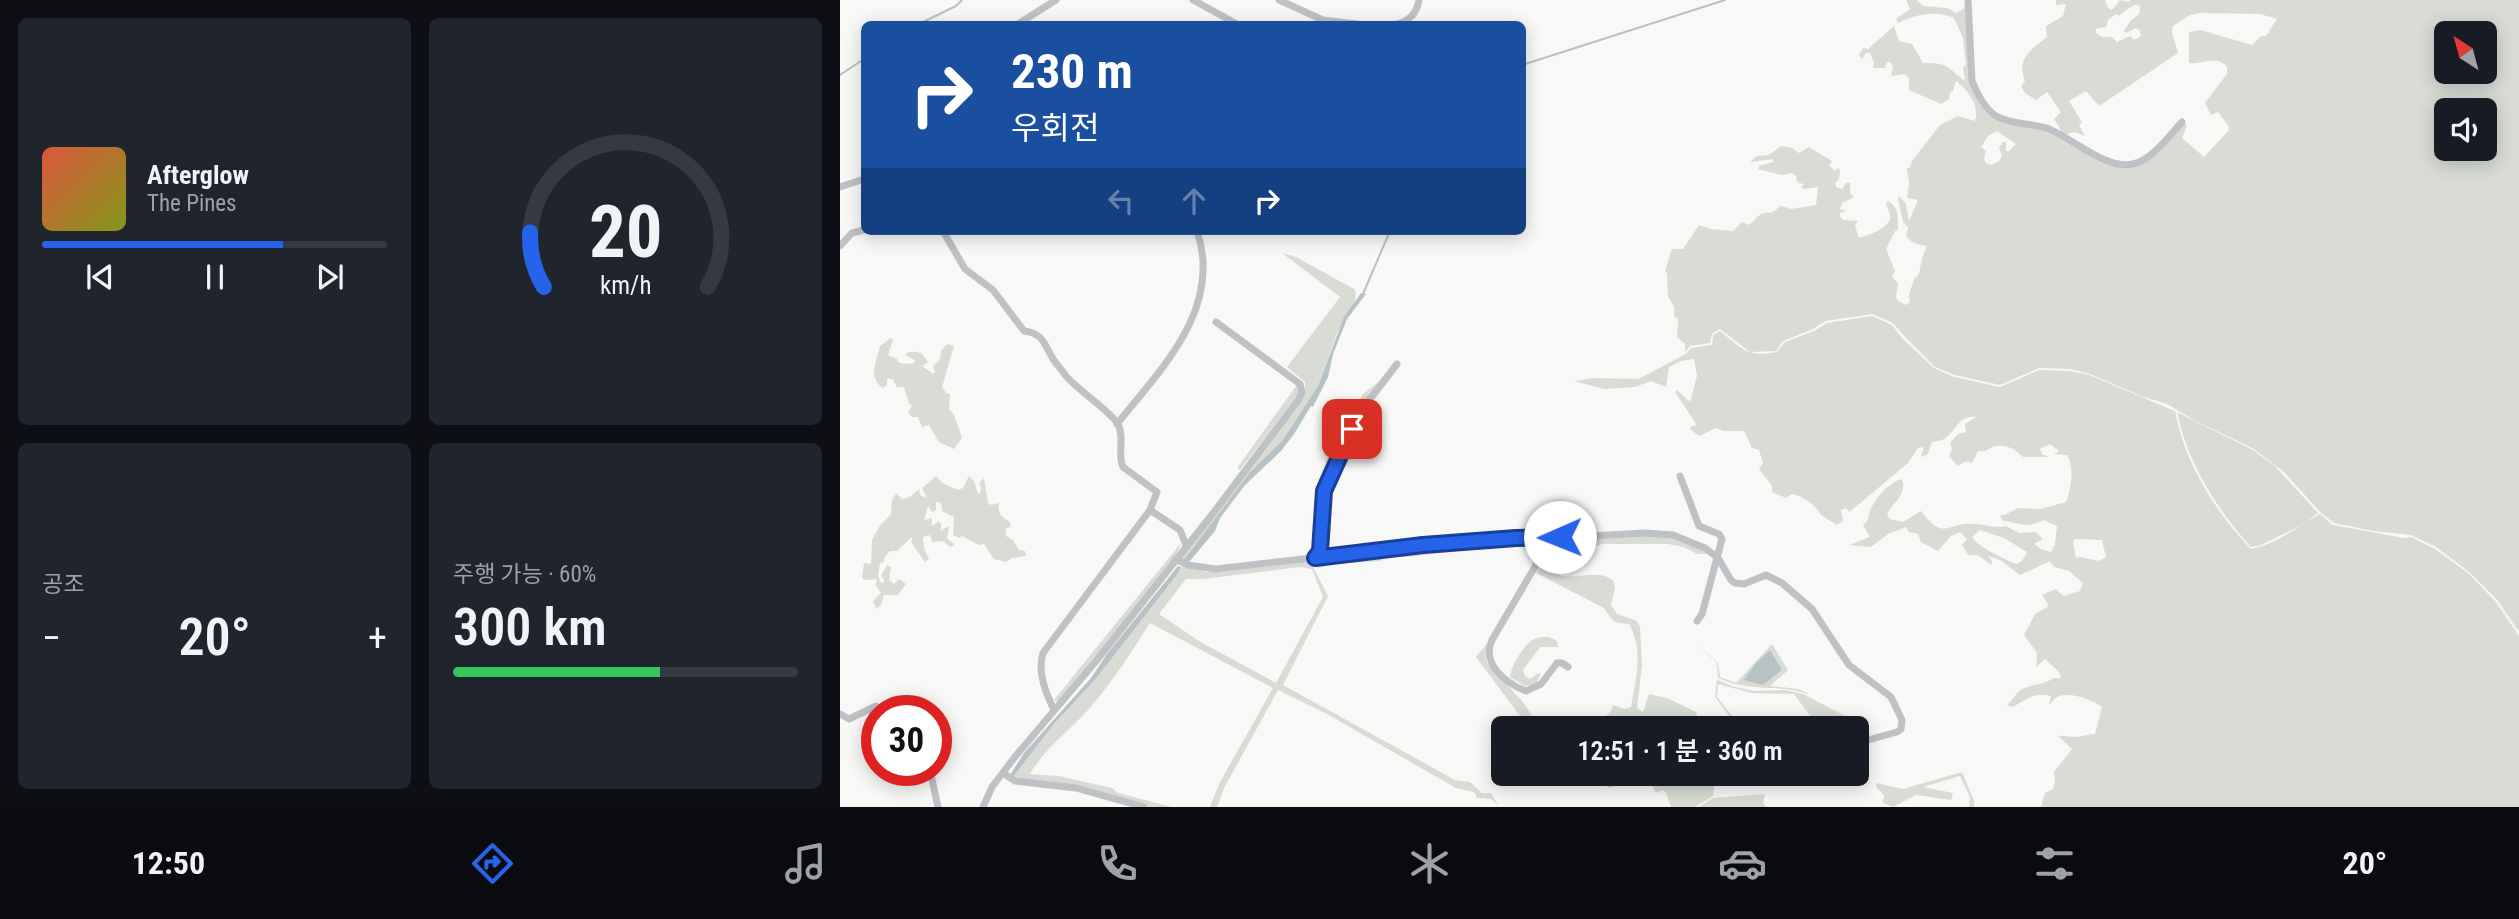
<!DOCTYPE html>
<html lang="ko">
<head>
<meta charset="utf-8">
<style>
  :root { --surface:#171b24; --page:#20242c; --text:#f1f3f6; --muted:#9ea1a6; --line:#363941; --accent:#2563eb }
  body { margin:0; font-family:"Roboto Condensed","Noto Sans KR",sans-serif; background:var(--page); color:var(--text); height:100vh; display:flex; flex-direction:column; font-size:26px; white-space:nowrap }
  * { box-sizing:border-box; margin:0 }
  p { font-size:23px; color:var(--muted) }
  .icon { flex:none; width:38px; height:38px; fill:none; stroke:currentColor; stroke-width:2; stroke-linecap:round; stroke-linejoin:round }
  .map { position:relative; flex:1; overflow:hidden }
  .sheet { display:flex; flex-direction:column; gap:18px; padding:18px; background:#0d0f14; width:840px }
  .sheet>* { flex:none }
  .top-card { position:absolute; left:21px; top:21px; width:665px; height:214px; border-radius:10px; box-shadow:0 4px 18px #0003; background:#1a4fa0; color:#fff; overflow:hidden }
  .needle { width:46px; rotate:324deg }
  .fabs { position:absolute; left:1594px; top:21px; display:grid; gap:14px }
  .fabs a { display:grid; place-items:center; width:63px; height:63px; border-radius:10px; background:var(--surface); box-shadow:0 4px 18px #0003; font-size:35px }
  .speed { position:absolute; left:21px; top:695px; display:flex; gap:14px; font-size:35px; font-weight:700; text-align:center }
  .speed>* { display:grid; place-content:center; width:91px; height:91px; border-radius:50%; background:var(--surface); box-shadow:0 4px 18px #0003; line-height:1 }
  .speed .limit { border:10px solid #d22; background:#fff; color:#111 }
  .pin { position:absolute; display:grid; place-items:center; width:60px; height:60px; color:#fff; margin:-30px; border-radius:14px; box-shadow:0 4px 10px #0006 }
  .me { position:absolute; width:77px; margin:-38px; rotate:269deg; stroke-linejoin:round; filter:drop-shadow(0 0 5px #0008) }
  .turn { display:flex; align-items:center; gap:24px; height:147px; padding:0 35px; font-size:32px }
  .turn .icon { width:91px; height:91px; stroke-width:2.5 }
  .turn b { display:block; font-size:49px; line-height:60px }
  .lanes { display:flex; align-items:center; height:66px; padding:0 35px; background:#0003; justify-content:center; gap:35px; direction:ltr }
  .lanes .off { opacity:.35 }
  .big { font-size:52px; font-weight:600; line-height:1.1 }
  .sheet .card { flex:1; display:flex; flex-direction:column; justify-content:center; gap:10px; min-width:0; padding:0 24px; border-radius:10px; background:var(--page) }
  .sheet .dial { align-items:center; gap:0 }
  .dial svg { height:182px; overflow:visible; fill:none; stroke:var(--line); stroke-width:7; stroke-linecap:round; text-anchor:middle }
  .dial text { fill:var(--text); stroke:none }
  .song { display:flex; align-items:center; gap:21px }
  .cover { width:84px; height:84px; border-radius:10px; background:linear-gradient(135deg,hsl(10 70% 55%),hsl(70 70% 35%)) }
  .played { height:7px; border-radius:4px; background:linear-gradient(90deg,var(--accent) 70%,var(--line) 70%) }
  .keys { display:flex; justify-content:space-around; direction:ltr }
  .heat { display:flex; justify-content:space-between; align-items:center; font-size:38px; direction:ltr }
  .charge { height:10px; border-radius:5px; background:linear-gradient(90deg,#34c759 60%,var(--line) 0) }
  .sheet .tiles { flex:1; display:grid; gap:18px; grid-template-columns:repeat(2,1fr) }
  .trip { position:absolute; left:651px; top:716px; width:378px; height:70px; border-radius:10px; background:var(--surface); box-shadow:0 4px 18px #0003; font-weight:600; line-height:70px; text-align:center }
  .tab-bar { display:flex; height:112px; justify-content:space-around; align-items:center; background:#090b0e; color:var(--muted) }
  .tab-bar .icon { width:49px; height:49px }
  .tab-bar .on { color:var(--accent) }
  .tab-bar b { font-size:32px; color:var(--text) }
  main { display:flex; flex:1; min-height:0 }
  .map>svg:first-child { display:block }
  .green { fill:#d8dcd5; fill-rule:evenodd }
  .water { fill:#b7c2c5 }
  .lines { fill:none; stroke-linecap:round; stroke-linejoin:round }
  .stream { stroke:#b7c2c5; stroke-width:2 }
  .minor { stroke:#bec2c5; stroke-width:7 }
  .route-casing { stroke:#184099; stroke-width:18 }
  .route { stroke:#2563eb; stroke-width:12 }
</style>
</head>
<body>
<main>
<section class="sheet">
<div class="tiles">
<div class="card">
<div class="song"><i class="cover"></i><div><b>Afterglow</b><p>The Pines</p></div></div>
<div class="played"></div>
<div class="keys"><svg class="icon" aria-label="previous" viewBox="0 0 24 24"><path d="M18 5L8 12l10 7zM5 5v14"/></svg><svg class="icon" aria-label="pause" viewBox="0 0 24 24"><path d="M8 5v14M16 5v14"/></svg><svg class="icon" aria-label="next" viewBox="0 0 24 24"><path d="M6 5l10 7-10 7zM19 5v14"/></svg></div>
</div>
<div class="card dial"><svg viewBox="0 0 100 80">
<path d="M14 69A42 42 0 1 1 86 69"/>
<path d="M14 69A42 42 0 0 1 8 45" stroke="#2563eb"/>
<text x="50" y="56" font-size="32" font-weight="700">20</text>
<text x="50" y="72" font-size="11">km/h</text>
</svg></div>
<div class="card"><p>공조</p>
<div class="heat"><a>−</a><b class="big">20°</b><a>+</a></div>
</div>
<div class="card"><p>주행 가능 · 60%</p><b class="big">300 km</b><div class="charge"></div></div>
</div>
</section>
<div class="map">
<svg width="1679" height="807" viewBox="0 0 1679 807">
  <rect width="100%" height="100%" fill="#f8f8f6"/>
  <g class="green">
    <path d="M1066,0H1077L1083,6L1107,8L1116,13L1127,7L1131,81L1150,112L1206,129L1265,162H1303L1343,123L1347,126L1342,138L1364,157L1389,130L1388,125L1378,112L1371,115L1365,103L1387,74V67C1376,54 1363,65 1349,63V32L1360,30L1412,45L1421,36H1426L1437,19L1420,14L1360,13L1350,15L1333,26L1332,33L1338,53L1259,106L1246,91L1229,101L1242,122L1239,125L1245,136L1235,132L1224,135L1214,119L1221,112L1207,92L1196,100L1185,93L1181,86L1185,81C1176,58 1191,50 1207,37L1206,26L1223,16L1226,4L1216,5V0H1265L1268,8L1272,10L1280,0L1289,2L1290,0H1679V632L1658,601L1629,572L1596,547L1571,535L1533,531L1494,523L1480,512L1444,472L1414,449L1354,420L1327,404L1301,396L1250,374L1230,369L1199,368L1160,385L1115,375L1095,367L1064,336L1053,323L1032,314L986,321L973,329L943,341L936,351L910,352L880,329L872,334L870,343L850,346L845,353V344L837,337L838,319L834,316V307L828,296L827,274L825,271L832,249H843L859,225L871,229L893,231L902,222L909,225C917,218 920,211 931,213L941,206L951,209L976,205L978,187L964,189L961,187L964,184L959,183L956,180L957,176L952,173L942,175L918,169L919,166L933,162V159L910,162L917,156L929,155L941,146L952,148L959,153L969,147L992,161L989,165L995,171L998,168L1000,170L999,179L995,183L996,187L1002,189L1006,183H1010V193L1014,197L1002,203L1000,209L1007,211L1000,213V216L1003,220L1018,221L1015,226L1019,238C1031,234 1045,230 1051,218L1046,203L1049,201C1061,211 1057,218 1058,230L1055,231L1046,249L1055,271L1052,277L1058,283L1056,297L1058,301L1066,305L1070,302L1069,295L1074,279L1079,274L1082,258L1087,246C1079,245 1071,243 1066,236L1068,227L1063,222L1058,198L1059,196L1066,204L1069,221L1078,200L1067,198L1069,184L1067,168H1070L1072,161L1100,125L1118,116L1135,121C1140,106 1128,90 1116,81L1113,91L1110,92L1109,99L1101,104L1069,90V78L1065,74L1051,76L1053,66L1050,62H1047L1045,68H1033L1034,63L1030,53H1026L1022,59L1019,55L1023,48L1028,49L1054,26L1059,41L1072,44L1083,63C1110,63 1106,67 1125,81L1123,67L1126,65L1123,38L1114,18C1096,10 1075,14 1058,23L1056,19L1070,9ZM1295,5L1300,6L1299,14L1291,20L1284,31L1286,33L1296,28L1300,30L1301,36L1294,40L1290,36L1277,42L1272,37H1262L1256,33V29L1266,27L1268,20L1276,14L1279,16L1286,10ZM1606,33H1645V72H1606ZM1606,110H1645V149H1606ZM1157,131L1176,144L1169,151H1166V142H1163L1159,148L1162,156L1159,161L1151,165L1146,163L1144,159L1146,151L1141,147L1148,136Z"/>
    <polygon points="442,253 456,257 514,289 516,293 515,301 497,333 478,386 442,441 410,472 343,561 341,558 465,393 465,382 447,367 500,297"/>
    <path d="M1032,316L1052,325L1062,338L1094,368L1114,377L1160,387L1199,370L1230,371L1249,375L1335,411C1344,461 1375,512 1411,549C1437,544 1458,526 1480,514L1493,525L1564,538L1571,537L1595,549L1628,573L1656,602L1679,636V807H1201L1205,793L1213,789L1215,781L1214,772L1232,749L1218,736C1225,735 1228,737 1234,737C1242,737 1248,734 1255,734L1262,707C1253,700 1229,691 1217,697C1214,699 1212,702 1209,705L1211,696C1194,692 1187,699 1173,707L1167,705C1174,699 1176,691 1185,688C1195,684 1205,684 1214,678H1221L1219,672L1205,659L1196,667L1197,653L1184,635L1195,614L1209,606L1202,595L1216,589L1223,596L1240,591L1243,583L1229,571L1214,567L1210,561L1180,575L1160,560L1148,556L1152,561L1151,565L1138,555H1128L1122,545L1127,539L1120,532L1111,536L1098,551L1081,542L1078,534L1069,532L1066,527L1048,534L1031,547L1009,545L1030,537L1023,525C1030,520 1027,518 1030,511C1035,498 1049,482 1062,479C1067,495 1054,501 1047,514L1050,519L1063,522L1081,511C1105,543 1107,521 1134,524C1145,524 1156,529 1166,526L1179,533L1195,532L1203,539L1194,544L1201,549L1211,552L1215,544L1217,526L1204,520C1199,522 1193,525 1187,525C1178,525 1172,521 1163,521L1160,515H1165L1178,508L1200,509L1226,502C1231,489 1235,467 1227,455L1214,454L1219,451L1210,444L1200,449L1202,454L1209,457H1183C1172,445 1158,442 1145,451H1138L1132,463L1126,461L1118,466L1109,456L1112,449L1110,443L1118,434L1126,432L1125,424L1136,417C1117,415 1116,433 1104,439C1100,441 1096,441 1092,442L1088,454L1083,457L1081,455L1084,447L1078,448L1068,463L1012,510L1009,512L1006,508L1001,510L1003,521L997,525L981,515C976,505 963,496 952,494L946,498L932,492V486L919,469L923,463L919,450L912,448L904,431H883L876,428L859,436L851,430L850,427L856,425L855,422L835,392L837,390L850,402L857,376L854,359L841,361L829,367L826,387L811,381L795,387L764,389L734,381L753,378L798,379L846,354L851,348L872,345L873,335L880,331C902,348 906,358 937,352L945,342L974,331L987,323ZM1140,530L1164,538L1187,552L1182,561L1176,564C1164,559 1138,547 1132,537ZM1235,539L1262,540L1266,557L1259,561L1241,557L1236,558L1233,543Z"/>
    <path d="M51,338L53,340L48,355L57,359L59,363L73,364L75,360L65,355L68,352C81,351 81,352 88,362L82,366L92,373H95L93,366L100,360L101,351L107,344L114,346L102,387L106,393L110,394L109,409L114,415L122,438L114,449L99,442L89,425L82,427L78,417H72L68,412L72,406L69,403L64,387H57L53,380L47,378V385L43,388C27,377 37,361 40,346Z"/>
    <polygon points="541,380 540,386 481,492 477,484 489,454 523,394"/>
    <polygon points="457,385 460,392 400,470 397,468"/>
    <path d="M1337,412L1413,450L1435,466L1478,513L1464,524L1421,545L1411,547C1377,510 1347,462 1337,412Z"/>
    <path d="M96,476L102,483L118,490L123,488L129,476L134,481L138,494L141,491L140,482L144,478L148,503L151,505L159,503C158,516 161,516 170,522L171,526L166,529V536L173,540L179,550L185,551L186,556L172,558L166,562L154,559L144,544L139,545L122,536L119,538L113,535L114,517L102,511L101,503L96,502V510L92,512L88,506L84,520L92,518V526L99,521L101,524V531L108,526L109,530L107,538L115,545L110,547L103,541L92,542L90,535L83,537L84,548L89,559L85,562L71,542L73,536L57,551H50L44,558L45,561L40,563L38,575L40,582L44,583V579L41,576L47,565L51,567L49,580L54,584L59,579L66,584L58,595H44L41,605L36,609L33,601L41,593L35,584L37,582L36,579L25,580L22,578L24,563L31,564L32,540L39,527L51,514L52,500L56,493L62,499L70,497L79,489L80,495L87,498L82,488Z"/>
    <polygon points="813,535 838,539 870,554 857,554 844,547 828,544 762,544 744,551 731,551 726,556 707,553 705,543 707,541"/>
    <polygon points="341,543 337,553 232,687 218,702 214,700"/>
    <path d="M627,545V550L567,557H542L541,561L496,564L477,568V561C527,555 577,547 627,545Z"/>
    <path d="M470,561L488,596L443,685L615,780L630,782L642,793H651L659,806L651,799L637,798L634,792L616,788L487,714L438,690L384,788L377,807H370L379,784L433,688L310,623C291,653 272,682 249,709C229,731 205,748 190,774L219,776L272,788L278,793L332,807H310L173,777L214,724L254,681L341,567L368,572H381ZM460,567L472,569L483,597L436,683L359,641L319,614L346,579H363Z"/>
    <path d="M701,565C707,569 714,574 722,576C739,579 757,569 773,580L775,588L771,605L777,614L797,621L800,627L802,665L797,708L803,712L809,694L827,698L856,712L858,719L855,728H755L771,711L773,705L785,709L791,707C796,679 804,650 789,624C771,622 774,622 764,608L696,573Z"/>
    <path d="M709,637L717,641L718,647H700L683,670L685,676L690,679L699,673L701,675L695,684L685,686L670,677C671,666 682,648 691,641C696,637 703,637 709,637Z"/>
    <polygon points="650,640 645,653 647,663 683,702 700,728 689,728 636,657"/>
    <path d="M855,642L878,663L880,677L896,683L932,644L948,670L930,686L959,689L970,695C939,683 911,693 878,678L877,663Z"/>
    <polygon points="877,680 895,687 914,691 944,690 963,694 1013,720 1021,732 1017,733 1017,728 983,728 974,721 954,694 912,693 878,684 877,697 902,728 898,728 875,697"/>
    <polygon points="1122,772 1134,801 1134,807 1129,807 1130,797 1120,776 1083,787 1113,793 1111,800 1076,795 1053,807 1043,803 1044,795 1036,787 1036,783 1063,789"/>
    <polygon points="753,774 869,774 875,780 873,796 855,807 831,807 826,792 822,790 816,793 812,785 808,785 800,775 769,788"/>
    <polygon points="925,794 923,802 926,807 859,807 873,798"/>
  </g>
  <g class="water">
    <polygon points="521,293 526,294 507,319 493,354 488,377 473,407 471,406 454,434 441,451 405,485 380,518 375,531 349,562 343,561 410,472 442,441 478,386 504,317"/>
    <polygon points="338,566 341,567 338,573 254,681 214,724 173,777 170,775 184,753 251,678 267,654"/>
    <polygon points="930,650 942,670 923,685 904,680 916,663"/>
  </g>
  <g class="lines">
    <g class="stream">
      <polyline points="79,24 116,6 122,0"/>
      <polyline points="682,65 885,0"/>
      <polyline points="0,75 24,59"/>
      <polyline points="523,294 550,231"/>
    </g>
    <g class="minor">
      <polyline points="353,0 397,24"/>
      <polyline points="439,0 483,20 517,24"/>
      <path d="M1128,0L1132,81C1137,93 1145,109 1156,116C1172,125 1193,123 1209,129C1234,139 1266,170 1293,164C1312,160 1329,136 1342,122"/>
      <polyline points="178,24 216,0"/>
      <path d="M557,24C570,21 577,12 579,0"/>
      <polyline points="0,187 24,179"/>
      <path d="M103,231L125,269L153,290L184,331C203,333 204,344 213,359C217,365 222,370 226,376C239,391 270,411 278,424C285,437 277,454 283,467L317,492L310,510L203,653C197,673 206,693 214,710"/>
      <polyline points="0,246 12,233 24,230"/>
      <path d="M277,424C322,368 383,308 357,231"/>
      <polyline points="840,476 859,526 879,534 882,539 862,614 857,621"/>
      <polyline points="310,510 340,530 346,545"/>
      <path d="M699,539L703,553L652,640C641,663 665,683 686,691L701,684L717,663H722L728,667"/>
      <polyline points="475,558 480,551 484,490 501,449 524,407 557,364"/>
      <polyline points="336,559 347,565 376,569 583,545 676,538 699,539 805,533 833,535 865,548 878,558 891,580 895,583 904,584 926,575 942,583 972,609 1009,665 1051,697 1062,720 1061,729 1057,732 1017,743"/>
      <polyline points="0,714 9,719 36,706 42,710"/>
      <polyline points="90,770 98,807"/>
      <polyline points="163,773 175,781 236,788 304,807"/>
      <polyline points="143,807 152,787 174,758 257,660 374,512 459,399 462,392 460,384 376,322"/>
    </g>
  </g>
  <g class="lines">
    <g class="route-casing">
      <polyline id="route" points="512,429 484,491 480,551 475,558 583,545 676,538 720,537"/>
    </g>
    <use href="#route" class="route"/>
  </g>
</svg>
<div class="fabs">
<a><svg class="needle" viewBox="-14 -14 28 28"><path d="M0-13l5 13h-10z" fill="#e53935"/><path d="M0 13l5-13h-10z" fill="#9ea1a6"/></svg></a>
<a><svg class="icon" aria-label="sound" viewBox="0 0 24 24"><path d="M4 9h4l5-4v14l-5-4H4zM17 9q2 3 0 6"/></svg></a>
</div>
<div class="speed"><div class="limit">30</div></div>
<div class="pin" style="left:512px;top:429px;background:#d93025"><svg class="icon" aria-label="arrive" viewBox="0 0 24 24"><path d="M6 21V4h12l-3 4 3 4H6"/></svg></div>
<svg class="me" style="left:720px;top:537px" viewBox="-20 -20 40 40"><circle r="19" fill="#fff"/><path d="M0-13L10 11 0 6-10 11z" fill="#2563eb"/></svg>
<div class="trip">12:51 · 1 분 · 360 m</div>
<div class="top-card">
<div class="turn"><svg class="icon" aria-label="right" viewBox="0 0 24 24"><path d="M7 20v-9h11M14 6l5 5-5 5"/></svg><div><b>230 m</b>우회전</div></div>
<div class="lanes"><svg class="icon off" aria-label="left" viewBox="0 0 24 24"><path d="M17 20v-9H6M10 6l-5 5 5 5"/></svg><svg class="icon off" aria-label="ahead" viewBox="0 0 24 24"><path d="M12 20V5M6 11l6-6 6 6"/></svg><svg class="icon" aria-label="right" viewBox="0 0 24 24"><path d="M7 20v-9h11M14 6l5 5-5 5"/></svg></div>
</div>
</div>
</main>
<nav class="tab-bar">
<b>12:50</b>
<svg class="icon on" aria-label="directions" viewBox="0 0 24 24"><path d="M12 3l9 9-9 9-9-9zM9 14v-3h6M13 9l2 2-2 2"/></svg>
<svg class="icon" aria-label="music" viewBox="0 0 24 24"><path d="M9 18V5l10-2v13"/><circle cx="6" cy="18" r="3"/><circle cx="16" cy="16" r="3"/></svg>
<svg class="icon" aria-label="phone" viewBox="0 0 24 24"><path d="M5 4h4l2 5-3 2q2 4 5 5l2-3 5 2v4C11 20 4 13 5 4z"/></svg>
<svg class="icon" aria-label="climate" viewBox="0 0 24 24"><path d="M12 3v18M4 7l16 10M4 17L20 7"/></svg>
<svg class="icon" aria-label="car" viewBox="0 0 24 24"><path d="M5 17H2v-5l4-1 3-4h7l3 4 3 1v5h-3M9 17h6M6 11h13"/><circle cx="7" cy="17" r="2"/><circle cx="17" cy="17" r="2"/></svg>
<svg class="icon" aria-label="filters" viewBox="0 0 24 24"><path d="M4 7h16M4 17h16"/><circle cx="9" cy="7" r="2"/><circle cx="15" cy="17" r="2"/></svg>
<b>20°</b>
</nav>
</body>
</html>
